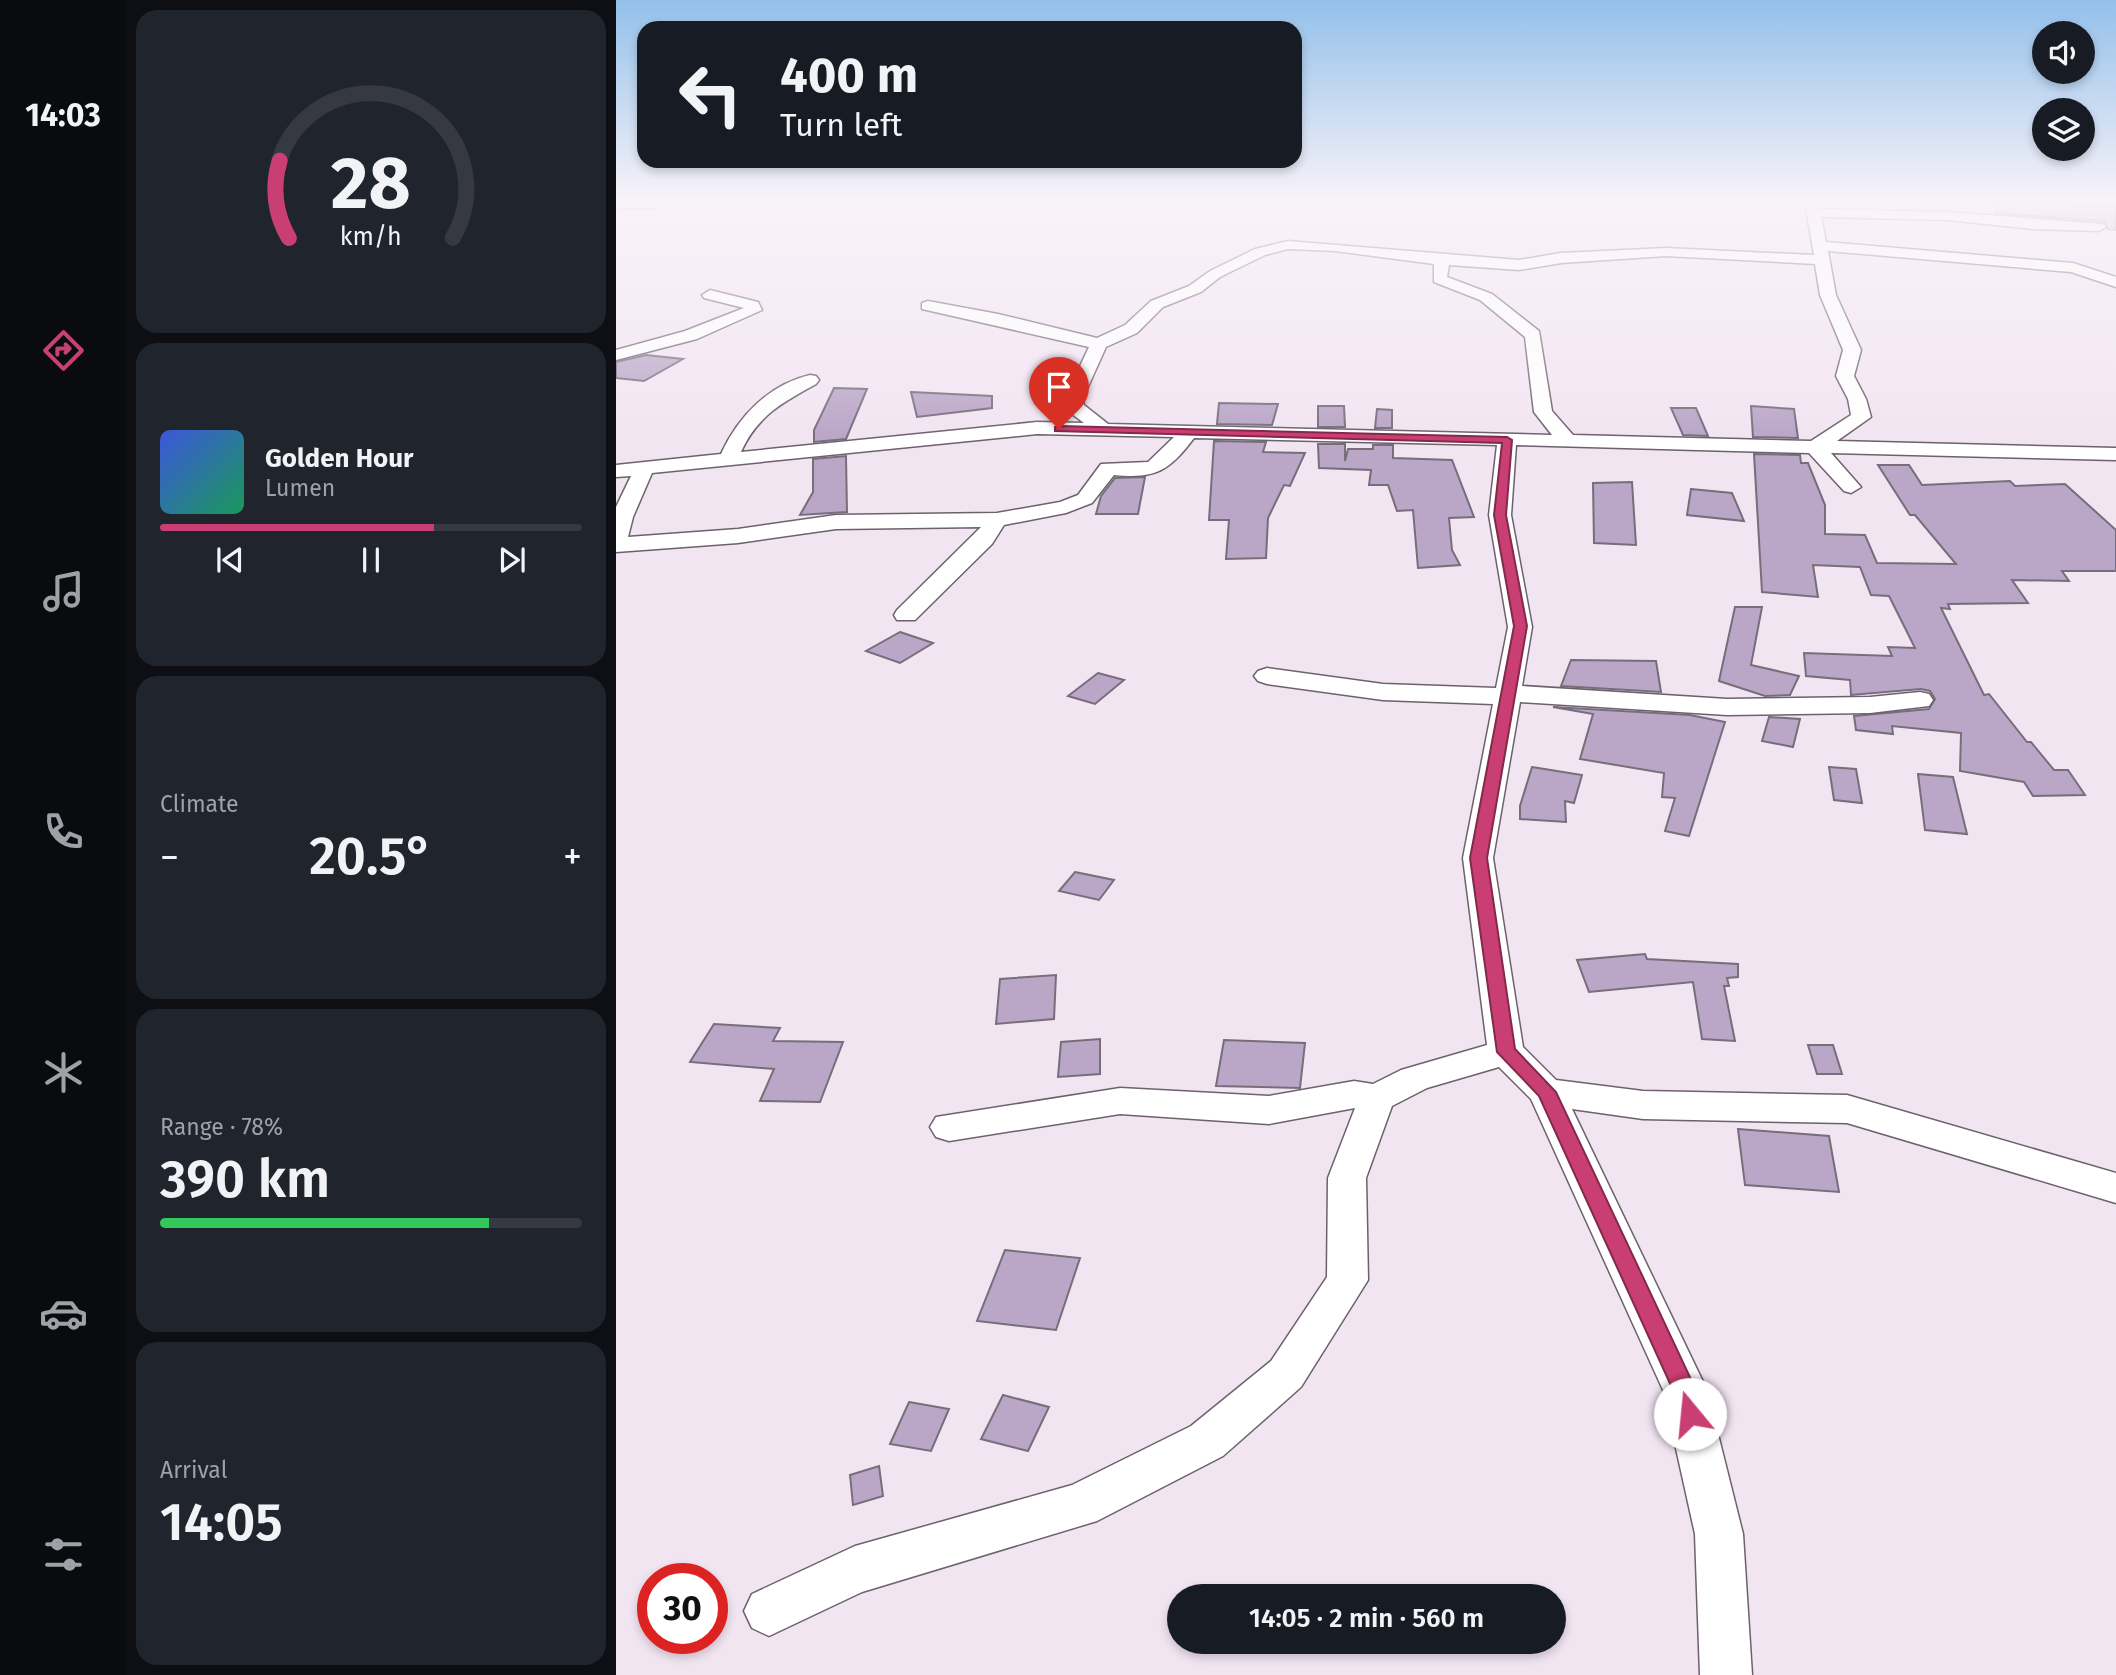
<!DOCTYPE html>
<html lang="en">
<head>
<meta charset="utf-8">
<style>
  :root { --surface:#171b24; --page:#20242c; --text:#f1f3f6; --muted:#9ea1a6; --line:#363941; --accent:#ca3f73 }
  body { margin:0; font-family:"Fira Sans",sans-serif; background:var(--page); color:var(--text); height:100vh; display:flex; flex-direction:column; font-size:26px; white-space:nowrap }
  * { box-sizing:border-box; margin:0 }
  p { font-size:23px; color:var(--muted) }
  .icon { flex:none; width:38px; height:38px; fill:none; stroke:currentColor; stroke-width:2; stroke-linecap:round; stroke-linejoin:round }
  .map { position:relative; flex:1; overflow:hidden }
  .panel { display:flex; flex-direction:column; gap:10px; padding:10px; background:#0d0f14; width:490px }
  .panel>* { flex:none }
  .guide { position:absolute; left:21px; top:21px; width:665px; height:147px; border-radius:21px; box-shadow:0 4px 10px #0003; background:#171b24; color:var(--text); overflow:hidden }
  .controls { position:absolute; left:1416px; top:21px; display:grid; gap:14px }
  .controls a { display:grid; place-items:center; width:63px; height:63px; border-radius:50%; background:var(--surface); box-shadow:0 4px 10px #0003; font-size:35px }
  .speed { position:absolute; left:21px; top:1563px; display:flex; gap:14px; font-size:35px; font-weight:700; text-align:center }
  .speed>* { display:grid; place-content:center; width:91px; height:91px; border-radius:50%; background:var(--surface); box-shadow:0 4px 10px #0003; line-height:1 }
  .speed .limit { border:10px solid #d22; background:#fff; color:#111 }
  .pin { position:absolute; display:grid; place-items:center; width:60px; height:60px; color:#fff; margin:-72px -30px; border-radius:50% 50% 50% 0; rotate:-45deg; box-shadow:0 0 7px #0007 }
  .pin .icon { rotate:45deg }
  .me { position:absolute; width:77px; margin:-38px; rotate:343deg; stroke-linejoin:round; filter:drop-shadow(0 0 5px #0008) }
  .turn { display:flex; align-items:center; gap:24px; height:147px; padding:0 28px; font-size:32px }
  .turn .icon { width:91px; height:91px; stroke-width:2.5 }
  .turn b { display:block; font-size:49px; line-height:60px }
  .big { font-size:52px; font-weight:600; line-height:1.1 }
  .panel .tile { flex:1; display:flex; flex-direction:column; justify-content:center; gap:10px; min-width:0; padding:0 24px; border-radius:21px; background:var(--page) }
  .panel .dial { align-items:center; gap:0 }
  .dial svg { height:182px; overflow:visible; fill:none; stroke:var(--line); stroke-width:7; stroke-linecap:round; text-anchor:middle }
  .dial text { fill:var(--text); stroke:none }
  .song { display:flex; align-items:center; gap:21px }
  .cover { width:84px; height:84px; border-radius:10px; background:linear-gradient(135deg,hsl(230 70% 55%),hsl(150 70% 35%)) }
  .played { height:7px; border-radius:4px; background:linear-gradient(90deg,var(--accent) 65%,var(--line) 65%) }
  .keys { display:flex; justify-content:space-around; direction:ltr }
  .heat { display:flex; justify-content:space-between; align-items:center; font-size:38px; direction:ltr }
  .charge { height:10px; border-radius:5px; background:linear-gradient(90deg,#34c759 78%,var(--line) 0) }
  .trip { position:absolute; left:551px; top:1584px; width:399px; height:70px; border-radius:35px; background:var(--surface); box-shadow:0 4px 10px #0003; font-weight:600; line-height:70px; text-align:center }
  main { display:flex; flex:1; min-height:0 }
  .tab-bar { display:flex; flex-direction:column; width:126px; justify-content:space-around; align-items:center; background:#090b0e; color:var(--muted) }
  .tab-bar .icon { width:49px; height:49px }
  .tab-bar .active { color:var(--accent) }
  .tab-bar b { font-size:32px; color:var(--text) }
  .map>svg:first-child { display:block }
  .building { fill:#baa6c7; stroke:#766e7b; stroke-width:2 }
  .lines { fill:none; stroke-linecap:round; stroke-linejoin:round }
  .minor-casing { stroke:#6c616c; stroke-width:3 }
  .minor { fill:#fff; fill-rule:evenodd }
  .route { fill:#ca3f73; stroke:#83294b; stroke-width:2 }
</style>
</head>
<body>
<main>
<nav class="tab-bar">
<b>14:03</b>
<svg class="icon active" aria-label="directions" viewBox="0 0 24 24"><path d="M12 3l9 9-9 9-9-9zM9 14v-3h6M13 9l2 2-2 2"/></svg>
<svg class="icon" aria-label="music" viewBox="0 0 24 24"><path d="M9 18V5l10-2v13"/><circle cx="6" cy="18" r="3"/><circle cx="16" cy="16" r="3"/></svg>
<svg class="icon" aria-label="phone" viewBox="0 0 24 24"><path d="M5 4h4l2 5-3 2q2 4 5 5l2-3 5 2v4C11 20 4 13 5 4z"/></svg>
<svg class="icon" aria-label="climate" viewBox="0 0 24 24"><path d="M12 3v18M4 7l16 10M4 17L20 7"/></svg>
<svg class="icon" aria-label="car" viewBox="0 0 24 24"><path d="M5 17H2v-5l4-1 3-4h7l3 4 3 1v5h-3M9 17h6M6 11h13"/><circle cx="7" cy="17" r="2"/><circle cx="17" cy="17" r="2"/></svg>
<svg class="icon" aria-label="filters" viewBox="0 0 24 24"><path d="M4 7h16M4 17h16"/><circle cx="9" cy="7" r="2"/><circle cx="15" cy="17" r="2"/></svg>
</nav>
<section class="panel">
<div class="tile dial"><svg viewBox="0 0 100 80">
<path d="M14 69A42 42 0 1 1 86 69"/>
<path d="M14 69A42 42 0 0 1 10 35" stroke="#ca3f73"/>
<text x="50" y="56" font-size="32" font-weight="700">28</text>
<text x="50" y="72" font-size="11">km/h</text>
</svg></div>
<div class="tile">
<div class="song"><i class="cover"></i><div><b>Golden Hour</b><p>Lumen</p></div></div>
<div class="played"></div>
<div class="keys"><svg class="icon" aria-label="previous" viewBox="0 0 24 24"><path d="M18 5L8 12l10 7zM5 5v14"/></svg><svg class="icon" aria-label="pause" viewBox="0 0 24 24"><path d="M8 5v14M16 5v14"/></svg><svg class="icon" aria-label="next" viewBox="0 0 24 24"><path d="M6 5l10 7-10 7zM19 5v14"/></svg></div>
</div>
<div class="tile"><p>Climate</p>
<div class="heat"><a>−</a><b class="big">20.5°</b><a>+</a></div>
</div>
<div class="tile"><p>Range · 78%</p><b class="big">390 km</b><div class="charge"></div></div>
<div class="tile"><p>Arrival</p><b class="big">14:05</b></div>
</section>
<div class="map">
<svg width="1500" height="1675" viewBox="0 0 1500 1675">
  <rect width="100%" height="100%" fill="#f2e5f2"/>
  <g class="building">
    <polygon points="1380,203 1500,205 1500,230 1492,229 1488,221 1380,213"/>
    <polygon points="30,355 67,359 28,381 0,378 0,362"/>
    <polygon points="218,388 251,389 230,439 198,442 198,430"/>
    <polygon points="295,392 376,396 376,408 301,417"/>
    <polygon points="603,403 662,404 656,425 601,424"/>
    <polygon points="702,406 728,406 729,427 702,427"/>
    <polygon points="1135,406 1178,409 1182,438 1137,437"/>
    <polygon points="1055,408 1080,408 1092,436 1067,435"/>
    <polygon points="761,409 776,410 776,428 759,428"/>
    <polygon points="598,441 650,442 647,452 689,453 674,486 668,485 652,518 650,558 610,559 613,520 593,520"/>
    <polygon points="702,444 729,444 729,461 732,449 757,449 757,445 777,445 777,458 836,460 858,517 833,518 836,550 844,565 802,568 797,510 781,511 772,485 753,485 755,470 703,468"/>
    <polygon points="1138,454 1184,455 1185,463 1192,463 1209,505 1209,534 1249,535 1261,563 1340,564 1299,515 1294,515 1262,465 1293,465 1306,485 1394,481 1399,486 1449,484 1500,530 1500,571 1446,571 1453,581 1396,580 1412,603 1332,604 1334,609 1325,608 1368,695 1373,694 1411,742 1415,742 1438,770 1452,770 1469,795 1417,796 1408,782 1344,771 1345,733 1276,726 1277,734 1240,730 1238,716 1313,709 1319,699 1314,691 1305,689 1235,695 1234,680 1190,676 1188,653 1276,656 1272,647 1299,648 1273,596 1255,595 1244,567 1197,565 1202,597 1146,592"/>
    <polygon points="230,456 231,512 184,515 197,492 197,459"/>
    <polygon points="529,477 522,514 480,514 485,496 499,478"/>
    <polygon points="1016,482 1020,545 978,543 977,483"/>
    <polygon points="1075,489 1116,493 1128,521 1071,515"/>
    <polygon points="1119,607 1146,607 1135,665 1183,676 1174,695 1149,696 1103,681"/>
    <polygon points="284,632 317,643 284,663 250,651"/>
    <polygon points="955,660 1040,661 1045,692 945,686"/>
    <polygon points="482,673 508,680 479,704 452,696"/>
    <polygon points="937,707 1074,715 1109,722 1073,836 1049,831 1059,798 1046,797 1048,773 964,759 977,714"/>
    <polygon points="1153,717 1184,719 1177,747 1146,741"/>
    <polygon points="916,767 966,775 958,803 949,801 950,822 904,819 904,806"/>
    <polygon points="1213,767 1240,769 1246,803 1218,800"/>
    <polygon points="1302,774 1337,777 1351,834 1309,830"/>
    <polygon points="459,872 498,880 483,900 443,891"/>
    <polygon points="1029,954 1031,959 1122,964 1122,977 1111,978 1113,986 1108,986 1119,1041 1086,1039 1077,982 973,992 961,960"/>
    <polygon points="440,975 438,1019 380,1024 384,979"/>
    <polygon points="98,1024 164,1028 157,1041 227,1042 204,1102 144,1101 158,1069 74,1062"/>
    <polygon points="484,1039 484,1074 442,1077 445,1042"/>
    <polygon points="608,1040 689,1043 684,1088 600,1086"/>
    <polygon points="1192,1045 1217,1045 1226,1074 1201,1074"/>
    <polygon points="1122,1129 1213,1136 1223,1192 1129,1185"/>
    <polygon points="389,1250 464,1258 440,1330 361,1321"/>
    <polygon points="387,1395 433,1407 412,1451 365,1439"/>
    <polygon points="293,1402 333,1409 315,1451 274,1444"/>
    <polygon points="263,1466 267,1496 237,1505 234,1475"/>
  </g>
  <g class="lines">
    <g class="minor-casing">
      <g id="minor">
        <polygon points="0,203 52,203 45,207 0,209"/>
        <path d="M1189,203H1203L1204,209L1332,212L1488,224L1490,227L1483,231L1417,229L1332,220L1205,217L1210,242L1457,263L1500,277V287L1455,272L1212,251L1220,295L1245,350L1238,376L1250,399L1255,417L1221,441L1500,448V460L1215,453L1245,487L1235,493L1228,491L1193,453L900,445L895,515L916,627L906,686L1111,699L1254,697L1304,692L1313,694L1317,700L1313,706L1254,713L1111,715L904,702L877,858L907,1047L940,1080L1027,1091L1231,1095L1500,1173V1203L1231,1123L1027,1119L956,1109L1091,1390L1127,1534L1136,1675H1084L1079,1534L1047,1390L915,1099L883,1067L811,1088L776,1106L750,1178L752,1280L685,1387L607,1456L481,1521L246,1592L153,1636L136,1628L128,1611L136,1594L239,1546L456,1485L575,1426L655,1361L711,1277L712,1178L739,1108L653,1124L504,1114L333,1141L320,1137L314,1127L320,1117L504,1088L653,1096L738,1081L757,1084L785,1070L871,1045L847,858L877,704L767,700L651,684L642,681L638,676L642,671L651,668L767,684L880,688L892,627L873,515L881,445L578,438C553,471 540,479 498,475L476,503L450,513L388,525L376,544L299,620H281L278,615L281,610L365,527L220,529L122,543L0,552V507L15,476L0,477V465L105,454C122,417 152,385 194,375L200,376L203,380L200,384C167,402 141,416 125,452L421,422L468,423L452,411L449,398L473,347L306,309V303L312,301L382,314L481,338L509,325L535,301L573,286L594,271L639,249L672,241L903,260L945,253L1050,248L1198,255ZM672,249L719,251L818,264V282L864,300L909,337L918,412L936,435L492,424L468,405L467,398L490,347L521,333L547,307L585,292L604,277L649,255ZM1050,256L1199,264L1204,295L1227,350L1220,376L1232,399L1235,415L1195,441L957,435L936,411L923,331L876,294L831,277L833,265L903,270L945,263ZM421,434L558,437L532,462L485,464L462,495L444,502L381,513L220,515L122,529L12,537L17,517L36,473Z"/>
        <polygon points="94,290 142,302 146,310 81,339 0,360 0,350 69,331 128,308 88,298 86,295"/>
      </g>
    </g>
    <use href="#minor" class="minor"/>
  </g>
  <linearGradient id="sky" x2="0" y2="1"><stop stop-color="#93c0ea"/><stop offset="0.46" stop-color="#f9f3f9"/><stop offset="1" stop-color="#f9f3f9" stop-opacity="0"/></linearGradient>
  <rect width="1500" height="437" fill="url(#sky)"/>
  <polygon class="route" points="443,426 891,437 896,440 890,515 911,626 871,858 899,1049 940,1092 1080,1390 1086,1414 1083,1422 1074,1425 1066,1422 1057,1390 923,1096 881,1052 854,858 898,626 878,515 886,443 439,431 439,427"/>
</svg>
<div class="controls">
<a><svg class="icon" aria-label="sound" viewBox="0 0 24 24"><path d="M4 9h4l5-4v14l-5-4H4zM17 9q2 3 0 6"/></svg></a>
<a><svg class="icon" aria-label="layers" viewBox="0 0 24 24"><path d="M12 4l9 5-9 5-9-5zM3 14l9 5 9-5"/></svg></a>
</div>
<div class="speed"><div class="limit">30</div></div>
<div class="pin" style="left:443px;top:429px;background:#d93025"><svg class="icon" aria-label="arrive" viewBox="0 0 24 24"><path d="M6 21V4h12l-3 4 3 4H6"/></svg></div>
<svg class="me" style="left:1074px;top:1414px" viewBox="-20 -20 40 40"><circle r="19" fill="#fff"/><path d="M0-13L10 11 0 6-10 11z" fill="#ca3f73"/></svg>
<div class="trip">14:05 · 2 min · 560 m</div>
<div class="guide">
<div class="turn"><svg class="icon" aria-label="left" viewBox="0 0 24 24"><path d="M17 20v-9H6M10 6l-5 5 5 5"/></svg><div><b>400 m</b>Turn left</div></div>
</div>
</div>
</main>
</body>
</html>
